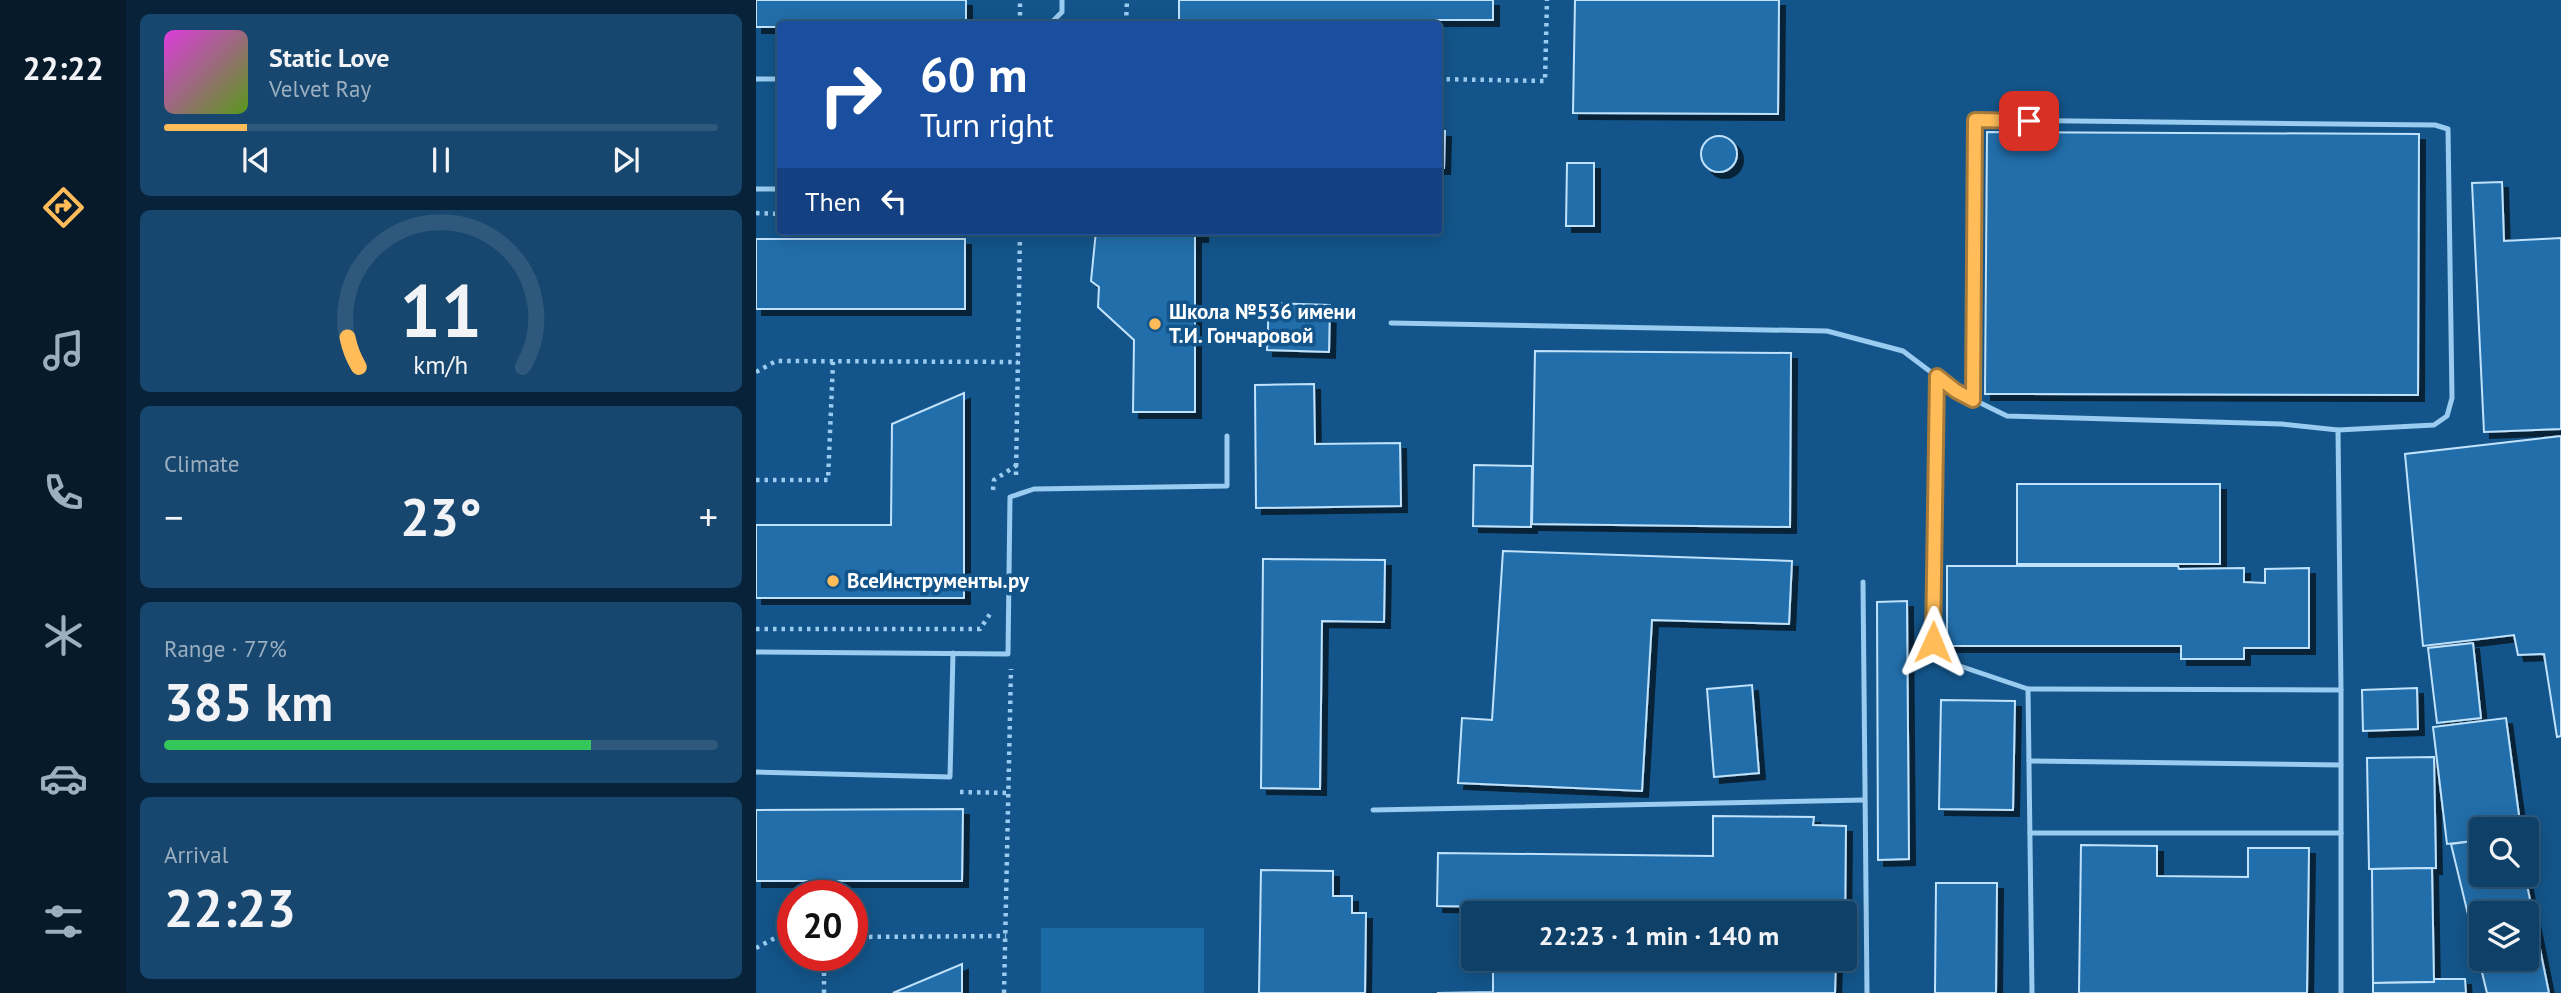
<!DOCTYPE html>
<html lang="en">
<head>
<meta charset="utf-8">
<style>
  :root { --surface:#0e4068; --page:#17476e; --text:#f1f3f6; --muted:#9bafc0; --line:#2e597c; --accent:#ffbc59 }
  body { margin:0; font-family:"PT Sans",sans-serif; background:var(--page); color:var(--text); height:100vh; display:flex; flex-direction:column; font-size:26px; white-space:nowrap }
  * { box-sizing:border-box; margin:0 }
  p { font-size:23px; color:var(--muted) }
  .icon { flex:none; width:38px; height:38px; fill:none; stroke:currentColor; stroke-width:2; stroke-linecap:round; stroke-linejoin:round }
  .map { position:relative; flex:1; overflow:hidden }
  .panel { display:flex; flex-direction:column; gap:14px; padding:14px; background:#082339; width:630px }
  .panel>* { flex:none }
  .guide { position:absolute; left:21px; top:21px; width:665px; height:214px; border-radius:7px; box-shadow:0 4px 18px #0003,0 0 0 2px var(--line); background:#1a4fa0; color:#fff; overflow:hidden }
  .controls { position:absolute; left:1713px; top:817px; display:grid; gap:14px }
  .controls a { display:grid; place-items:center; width:70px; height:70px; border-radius:7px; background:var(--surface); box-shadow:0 4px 18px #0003,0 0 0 2px var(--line); font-size:35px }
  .speed { position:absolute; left:21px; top:880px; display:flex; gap:14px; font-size:35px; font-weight:700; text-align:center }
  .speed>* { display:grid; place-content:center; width:91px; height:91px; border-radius:50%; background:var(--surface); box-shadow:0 4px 18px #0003,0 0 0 2px var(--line); line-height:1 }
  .speed .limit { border:10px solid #d22; background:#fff; color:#111 }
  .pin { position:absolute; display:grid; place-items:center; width:60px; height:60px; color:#fff; margin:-30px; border-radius:14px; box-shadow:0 4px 10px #0006 }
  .me { position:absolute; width:77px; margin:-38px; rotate:1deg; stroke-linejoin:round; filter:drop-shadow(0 0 5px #0008) }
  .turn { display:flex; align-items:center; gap:24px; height:147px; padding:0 28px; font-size:32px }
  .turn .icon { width:91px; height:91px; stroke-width:2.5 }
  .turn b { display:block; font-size:49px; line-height:60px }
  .then { display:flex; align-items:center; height:66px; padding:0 28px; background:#0003; gap:14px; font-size:26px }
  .big { font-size:52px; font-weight:700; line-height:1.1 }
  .panel .card { flex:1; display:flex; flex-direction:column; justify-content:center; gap:10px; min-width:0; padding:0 24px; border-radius:10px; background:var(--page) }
  .panel .dial { align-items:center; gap:0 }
  .dial svg { height:182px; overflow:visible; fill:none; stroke:var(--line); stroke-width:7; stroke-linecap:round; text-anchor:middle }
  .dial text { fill:var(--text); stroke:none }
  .song { display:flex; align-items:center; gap:21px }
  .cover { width:84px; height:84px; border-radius:10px; background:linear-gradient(135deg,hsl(300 70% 55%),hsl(90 70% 35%)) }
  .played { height:7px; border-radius:4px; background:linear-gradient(90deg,var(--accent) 15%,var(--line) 15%) }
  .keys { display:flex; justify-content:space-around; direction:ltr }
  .heat { display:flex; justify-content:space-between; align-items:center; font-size:38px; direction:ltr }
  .charge { height:10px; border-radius:5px; background:linear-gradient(90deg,#34c759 77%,var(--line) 0) }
  .trip { position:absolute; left:705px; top:901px; width:396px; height:70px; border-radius:7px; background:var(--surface); box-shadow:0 4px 18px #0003,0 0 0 2px var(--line); font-weight:700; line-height:70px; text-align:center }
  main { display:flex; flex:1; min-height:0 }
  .tabs { display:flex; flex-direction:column; width:126px; justify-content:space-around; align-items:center; background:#061a2a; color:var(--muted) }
  .tabs .icon { width:49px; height:49px }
  .tabs .current { color:var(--accent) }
  .tabs b { font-size:32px; color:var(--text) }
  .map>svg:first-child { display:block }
  .green { fill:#1b69a5 }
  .building { fill:#206eaa; stroke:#c0e2fc; stroke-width:2; fill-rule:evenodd; filter:url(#shadow) }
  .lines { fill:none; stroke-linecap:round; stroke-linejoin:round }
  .path { stroke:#9acbf0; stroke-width:4.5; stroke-dasharray:3.5 5; stroke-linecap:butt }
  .service { stroke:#9acbf0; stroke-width:5 }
  .route-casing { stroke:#a67a3a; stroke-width:18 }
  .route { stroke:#ffbc59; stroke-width:12 }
  .poi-dot { fill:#ffbc59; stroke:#13558a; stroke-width:2.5 }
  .labels { text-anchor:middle; stroke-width:7; stroke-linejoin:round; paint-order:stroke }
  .poi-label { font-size:21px; font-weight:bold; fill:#fff; stroke:#13558a; text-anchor:start }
</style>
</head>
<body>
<main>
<nav class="tabs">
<b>22:22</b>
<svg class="icon current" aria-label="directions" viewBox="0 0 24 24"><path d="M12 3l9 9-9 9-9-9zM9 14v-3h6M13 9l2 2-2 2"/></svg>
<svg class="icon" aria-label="music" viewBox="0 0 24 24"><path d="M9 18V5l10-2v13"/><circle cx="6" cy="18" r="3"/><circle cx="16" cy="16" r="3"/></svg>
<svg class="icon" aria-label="phone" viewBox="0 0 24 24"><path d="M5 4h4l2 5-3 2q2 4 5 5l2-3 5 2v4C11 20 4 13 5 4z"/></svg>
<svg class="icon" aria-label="climate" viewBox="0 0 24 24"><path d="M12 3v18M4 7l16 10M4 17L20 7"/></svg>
<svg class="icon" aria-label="car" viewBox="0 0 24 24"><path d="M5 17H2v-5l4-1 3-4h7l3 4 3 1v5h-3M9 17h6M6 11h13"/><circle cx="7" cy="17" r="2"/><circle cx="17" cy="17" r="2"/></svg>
<svg class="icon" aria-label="filters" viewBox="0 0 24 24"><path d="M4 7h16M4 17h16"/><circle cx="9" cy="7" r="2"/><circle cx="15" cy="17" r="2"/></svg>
</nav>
<section class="panel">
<div class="card">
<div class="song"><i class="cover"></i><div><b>Static Love</b><p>Velvet Ray</p></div></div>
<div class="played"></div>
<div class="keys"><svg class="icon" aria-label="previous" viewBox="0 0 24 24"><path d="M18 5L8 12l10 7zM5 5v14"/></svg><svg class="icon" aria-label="pause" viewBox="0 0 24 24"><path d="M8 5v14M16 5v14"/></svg><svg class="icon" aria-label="next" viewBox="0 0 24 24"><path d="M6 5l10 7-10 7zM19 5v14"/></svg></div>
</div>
<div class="card dial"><svg viewBox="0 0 100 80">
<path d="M14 69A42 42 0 1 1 86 69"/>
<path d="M14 69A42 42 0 0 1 9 56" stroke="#ffbc59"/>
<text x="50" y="56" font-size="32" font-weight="700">11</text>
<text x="50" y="72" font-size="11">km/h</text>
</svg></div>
<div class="card"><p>Climate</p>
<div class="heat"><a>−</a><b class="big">23°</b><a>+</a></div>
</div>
<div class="card"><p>Range · 77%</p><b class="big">385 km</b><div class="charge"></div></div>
<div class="card"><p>Arrival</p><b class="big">22:23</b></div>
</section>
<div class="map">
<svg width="1805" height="993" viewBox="0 0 1805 993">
  <defs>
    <filter id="shadow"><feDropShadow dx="6" dy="6" stdDeviation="0" flood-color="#0009"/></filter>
  </defs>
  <rect width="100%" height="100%" fill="#13558a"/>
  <rect class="green" x="285" y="928" width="163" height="65"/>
  <g class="building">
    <polygon points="0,0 210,0 210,24 24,24 24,27 0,27"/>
    <rect x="423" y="0" width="314" height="20"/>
    <polygon points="819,0 1023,0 1022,114 817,113"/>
    <polygon points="682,131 689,131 688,168 682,168"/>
    <polygon points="1231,132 1663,134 1662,395 1229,394"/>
    <circle cx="963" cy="154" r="18"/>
    <polygon points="811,163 838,163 838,226 810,226"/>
    <polygon points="1746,182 1748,241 1805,238 1805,429 1728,432 1716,183"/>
    <polygon points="340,231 446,231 446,236 439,236 439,412 377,412 378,340 342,307 343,287 335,281"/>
    <rect x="0" y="239" width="209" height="70"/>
    <polygon points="513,303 574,305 573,352 511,350"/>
    <polygon points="779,351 1035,353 1034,527 776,524"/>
    <polygon points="558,384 559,444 644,443 645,506 500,508 499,385"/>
    <polygon points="208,393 208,598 0,598 0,525 135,525 136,424"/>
    <polygon points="1805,436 1805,736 1801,737 1788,654 1762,655 1758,635 1667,646 1649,454"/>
    <polygon points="718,465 776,466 775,527 717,526"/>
    <rect x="1261" y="484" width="203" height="80"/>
    <polygon points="747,551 1036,561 1033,624 896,620 886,791 702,783 706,718 736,720"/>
    <polygon points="507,559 629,560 628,622 566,621 564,789 505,788"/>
    <polygon points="1191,566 1422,566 1423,569 1488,568 1488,582 1509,583 1509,569 1553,568 1553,648 1488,648 1488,659 1425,659 1425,646 1191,646"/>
    <polygon points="1151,601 1153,859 1122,860 1121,602"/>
    <polygon points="1717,643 1725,718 1681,723 1672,648"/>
    <polygon points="996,685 1003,773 958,777 951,689"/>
    <polygon points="1661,688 1662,729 1607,731 1606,690"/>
    <polygon points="1185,700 1259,701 1257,810 1183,809"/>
    <polygon points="1750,718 1765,830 1726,830 1726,840 1691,844 1677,727"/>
    <polygon points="1678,757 1680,868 1613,869 1611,758"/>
    <polygon points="207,809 206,881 0,881 0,810"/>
    <polygon points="957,816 1058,817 1057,825 1090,826 1089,932 1088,914 738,914 738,907 681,906 682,853 957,856"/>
    <path d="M1726,840V875H1769L1793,993H1731L1695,844ZM1726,914H1771V959H1726Z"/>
    <polygon points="1325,845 1401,846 1401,876 1492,877 1492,848 1553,848 1551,993 1323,993"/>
    <polygon points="1676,868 1678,982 1617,983 1616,869"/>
    <polygon points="505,870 577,871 577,896 596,896 596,913 610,913 609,993 503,993"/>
    <polygon points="1180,883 1241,883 1240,993 1179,993"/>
    <polygon points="737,959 1080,959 1079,993 681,993 737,992"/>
    <polygon points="206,964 206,993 137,993"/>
    <polygon points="1678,979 1709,979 1710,993 1617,993 1617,983 1678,982"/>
  </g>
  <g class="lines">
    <g class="path">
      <polyline points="264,24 264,0"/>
      <polyline points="370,24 371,0"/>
      <polyline points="682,79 789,81 791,0"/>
      <polyline points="0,213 24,214"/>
      <polyline points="0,372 20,361 262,362"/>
      <polyline points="260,475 264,231"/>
      <polyline points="0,480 72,480 77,362"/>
      <polyline points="237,490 238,480 261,465"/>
      <polyline points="0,629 224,629 234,614"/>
      <polyline points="204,792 253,793"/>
      <polyline points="96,937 250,936"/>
      <polyline points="0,948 21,937 37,937"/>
      <polyline points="68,993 68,956"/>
      <polyline points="248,993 255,669"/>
    </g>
    <g class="service">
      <polyline points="294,24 306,12 306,0"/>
      <polyline points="0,79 24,79"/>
      <polyline points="0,189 24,189"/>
      <polyline points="635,323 1071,331 1147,351 1200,391 1251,416 1526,424 1582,430 1585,690 1585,993"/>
      <polyline points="1181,376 1177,642 1192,662 1272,689 1585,690"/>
      <polyline points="1217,399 1219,120 1679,125 1692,129 1696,398 1691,416 1678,425 1582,430"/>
      <polyline points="1107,582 1111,993"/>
      <polyline points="0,652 252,654 254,497 278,489 471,486 471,436"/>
      <polyline points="1272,689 1276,993"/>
      <polyline points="1273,761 1585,765"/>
      <polyline points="0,772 194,777 197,653"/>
      <polyline points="617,810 1108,800"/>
      <polyline points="1274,833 1585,833"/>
    </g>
  </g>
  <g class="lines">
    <g class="route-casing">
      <polyline id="route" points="1177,642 1181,376 1200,391 1217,400 1219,120 1273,121"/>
    </g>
    <use href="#route" class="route"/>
  </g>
  <g class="poi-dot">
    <circle cx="399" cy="324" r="7"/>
    <circle cx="77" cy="581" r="7"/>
  </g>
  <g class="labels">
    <g class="poi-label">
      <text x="413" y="319">Школа №536 имени<tspan x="413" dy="24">Т.И. Гончаровой</tspan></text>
      <text x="91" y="588">ВсеИнструменты.ру</text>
    </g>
  </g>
</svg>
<div class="controls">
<a><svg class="icon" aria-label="search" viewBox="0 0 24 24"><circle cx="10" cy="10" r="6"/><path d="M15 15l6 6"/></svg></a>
<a><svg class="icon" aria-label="layers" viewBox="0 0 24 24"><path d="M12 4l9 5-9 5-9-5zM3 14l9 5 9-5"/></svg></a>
</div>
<div class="speed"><div class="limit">20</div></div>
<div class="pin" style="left:1273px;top:121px;background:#d93025"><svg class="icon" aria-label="arrive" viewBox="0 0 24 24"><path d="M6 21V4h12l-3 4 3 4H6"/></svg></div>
<svg class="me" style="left:1177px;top:642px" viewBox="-20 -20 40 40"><path d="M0-17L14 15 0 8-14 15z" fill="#ffbc59" stroke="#fff" stroke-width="4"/></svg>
<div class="trip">22:23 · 1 min · 140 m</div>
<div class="guide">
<div class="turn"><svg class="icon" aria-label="right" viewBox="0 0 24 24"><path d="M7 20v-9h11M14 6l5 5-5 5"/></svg><div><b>60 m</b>Turn right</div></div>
<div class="then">Then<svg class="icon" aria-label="left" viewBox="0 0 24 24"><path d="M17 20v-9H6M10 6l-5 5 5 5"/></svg></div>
</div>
</div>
</main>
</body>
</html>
